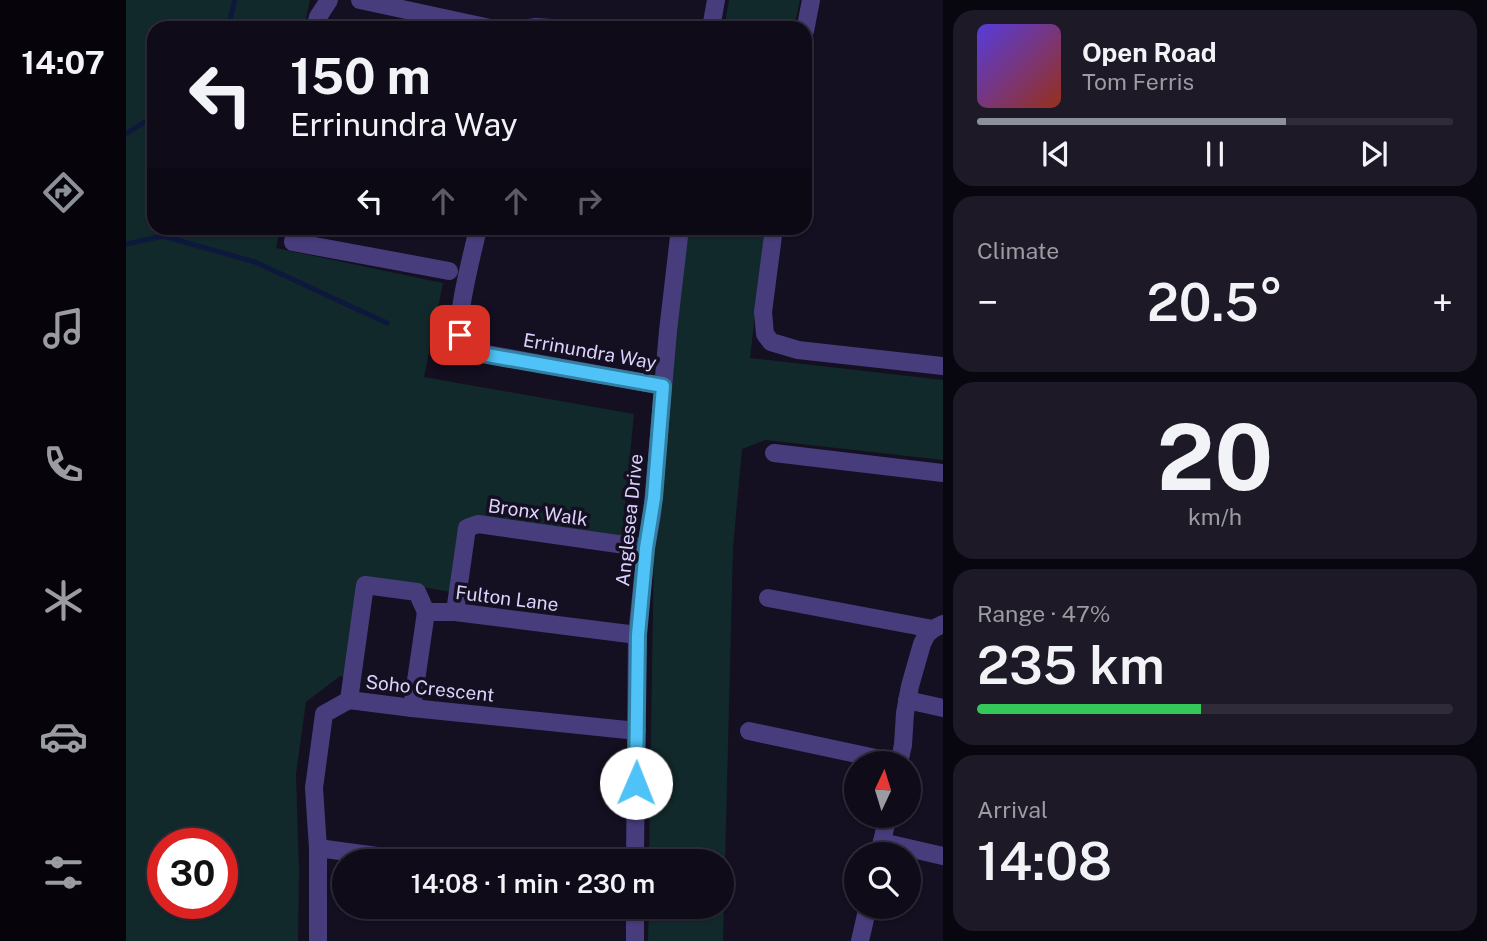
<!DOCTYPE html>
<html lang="en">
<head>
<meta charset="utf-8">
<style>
  :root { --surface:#0f0b19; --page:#1d1926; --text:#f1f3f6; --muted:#9b9ba2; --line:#2f2b38; --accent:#8c9099 }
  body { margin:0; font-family:"Public Sans",sans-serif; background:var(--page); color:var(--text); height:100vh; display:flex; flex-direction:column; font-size:26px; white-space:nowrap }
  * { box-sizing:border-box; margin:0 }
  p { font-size:23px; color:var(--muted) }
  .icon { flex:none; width:38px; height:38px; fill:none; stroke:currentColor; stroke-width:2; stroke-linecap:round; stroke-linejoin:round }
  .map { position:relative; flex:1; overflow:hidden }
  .side { display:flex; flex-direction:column; gap:10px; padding:10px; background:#08060e; width:544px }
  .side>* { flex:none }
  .guide { position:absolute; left:21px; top:21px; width:665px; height:214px; border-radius:21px; box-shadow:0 2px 5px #0004,0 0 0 2px var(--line); background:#0f0b19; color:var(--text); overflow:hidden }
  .needle { width:46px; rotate:4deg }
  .tools { position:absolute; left:718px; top:751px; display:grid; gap:14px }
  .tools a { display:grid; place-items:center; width:77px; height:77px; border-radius:50%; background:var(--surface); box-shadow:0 2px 5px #0004,0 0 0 2px var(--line); font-size:35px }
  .speed { position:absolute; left:21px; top:828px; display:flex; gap:14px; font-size:35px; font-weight:700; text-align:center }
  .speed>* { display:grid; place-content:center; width:91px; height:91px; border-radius:50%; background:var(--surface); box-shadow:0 2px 5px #0004,0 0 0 2px var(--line); line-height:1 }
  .speed .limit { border:10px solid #d22; background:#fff; color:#111 }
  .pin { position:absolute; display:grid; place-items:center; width:60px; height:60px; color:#fff; margin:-30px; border-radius:14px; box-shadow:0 4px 10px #0006 }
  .me { position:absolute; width:77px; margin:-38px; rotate:1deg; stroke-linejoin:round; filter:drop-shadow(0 0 5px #0008) }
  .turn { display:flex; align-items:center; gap:24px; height:147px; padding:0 28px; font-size:32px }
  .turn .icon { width:91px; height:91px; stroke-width:2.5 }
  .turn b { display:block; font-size:49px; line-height:60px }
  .lanes { display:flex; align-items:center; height:66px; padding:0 28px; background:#0003; justify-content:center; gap:35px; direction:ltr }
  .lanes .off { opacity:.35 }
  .big { font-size:52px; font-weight:600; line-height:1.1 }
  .side .widget { flex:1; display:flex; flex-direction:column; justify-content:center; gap:10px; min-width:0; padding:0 24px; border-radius:21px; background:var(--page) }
  .side .dial { align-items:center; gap:0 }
  .dial b { font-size:91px; line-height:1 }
  .song { display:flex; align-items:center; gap:21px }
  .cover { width:84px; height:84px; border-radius:10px; background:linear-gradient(135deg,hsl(250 70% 55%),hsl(10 70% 35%)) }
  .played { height:7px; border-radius:4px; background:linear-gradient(90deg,var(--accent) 65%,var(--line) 65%) }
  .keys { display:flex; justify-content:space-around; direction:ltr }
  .heat { display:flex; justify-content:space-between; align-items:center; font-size:38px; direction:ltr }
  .charge { height:10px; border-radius:5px; background:linear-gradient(90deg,#34c759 47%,var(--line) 0) }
  .trip { position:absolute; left:206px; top:849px; width:402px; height:70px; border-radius:35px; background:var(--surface); box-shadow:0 2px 5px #0004,0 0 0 2px var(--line); font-weight:600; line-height:70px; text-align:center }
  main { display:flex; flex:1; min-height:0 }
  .menu { display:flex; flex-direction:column; width:126px; justify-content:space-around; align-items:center; background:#06040a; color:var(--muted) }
  .menu .icon { width:49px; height:49px }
  .menu .current { color:var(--accent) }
  .menu b { font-size:32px; color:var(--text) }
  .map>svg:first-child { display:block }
  .green { fill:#12292b; fill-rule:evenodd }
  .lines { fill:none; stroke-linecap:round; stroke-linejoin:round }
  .stream { stroke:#0d183c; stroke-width:5 }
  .minor { stroke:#473d7d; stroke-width:18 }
  .route-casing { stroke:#337fa1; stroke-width:18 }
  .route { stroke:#4fc3f7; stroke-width:12 }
  .labels { text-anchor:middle; stroke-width:7; stroke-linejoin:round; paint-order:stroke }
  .street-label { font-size:19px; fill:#dcd2fc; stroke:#140f21 }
</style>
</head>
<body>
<main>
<nav class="menu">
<b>14:07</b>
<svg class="icon current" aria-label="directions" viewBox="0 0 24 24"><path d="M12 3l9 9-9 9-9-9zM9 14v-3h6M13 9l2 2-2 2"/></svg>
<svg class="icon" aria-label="music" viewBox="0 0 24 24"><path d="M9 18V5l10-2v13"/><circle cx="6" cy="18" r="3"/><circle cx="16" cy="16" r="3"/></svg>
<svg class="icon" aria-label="phone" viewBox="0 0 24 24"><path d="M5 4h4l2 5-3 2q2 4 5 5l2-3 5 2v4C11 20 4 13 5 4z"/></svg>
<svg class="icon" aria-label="climate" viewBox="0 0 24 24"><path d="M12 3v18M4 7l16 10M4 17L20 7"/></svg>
<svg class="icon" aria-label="car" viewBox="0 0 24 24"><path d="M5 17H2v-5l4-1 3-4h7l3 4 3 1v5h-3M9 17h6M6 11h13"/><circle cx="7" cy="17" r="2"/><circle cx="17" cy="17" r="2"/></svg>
<svg class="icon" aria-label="filters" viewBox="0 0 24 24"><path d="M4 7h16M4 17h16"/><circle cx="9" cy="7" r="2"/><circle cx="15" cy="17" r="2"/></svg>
</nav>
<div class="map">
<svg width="817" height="941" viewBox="0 0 817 941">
  <rect width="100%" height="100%" fill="#140f21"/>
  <g class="green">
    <path d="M0,0H184L178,28H28V228H154L150,248L317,283L298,377L508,414L496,539L352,518L325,592L239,577L234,578L231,582L219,677L214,676L180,702L170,774L173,871L172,941H0ZM37,844H96V903H37Z"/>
    <polygon points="603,0 674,0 668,28 598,28"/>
    <polygon points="561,228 639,228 624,358 817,380 817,460 639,440 616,449 607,548 597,941 522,941 523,907 597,906 597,861 523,861 528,541"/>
  </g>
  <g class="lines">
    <g class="stream">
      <polyline points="102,28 109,0"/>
      <polyline points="0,134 28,116"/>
      <polyline points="0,244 37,236 129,262 261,323"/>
    </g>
    <g class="minor">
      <polyline points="234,0 364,28"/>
      <polyline points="189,28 192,17 203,0"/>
      <polyline points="403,28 410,27 426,28"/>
      <polyline points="585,28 590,0"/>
      <polyline points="679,31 685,0"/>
      <polyline points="170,228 167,242 323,271"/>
      <path d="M352,228C348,249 326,325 336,342C342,350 352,352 361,354L537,386"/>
      <polyline points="648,228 637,312 639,334 645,342 672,350 817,366"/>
      <polyline points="648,453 817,473"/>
      <polyline points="642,598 807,629"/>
      <polyline points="329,612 341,528 352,524 520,548"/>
      <polyline points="223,700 239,585 291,592 300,612"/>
      <polyline points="781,700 817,708"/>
      <polyline points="286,708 300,612 329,612 511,635"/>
      <polyline points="623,731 773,763 777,745 779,713 784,686 796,644 801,634 807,629 817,624"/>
      <polyline points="756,842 817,856"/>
      <polyline points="192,848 288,861"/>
      <polyline points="753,854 762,816"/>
      <polyline points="509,861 511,635 520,548 526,515 542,331 554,228"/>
      <polyline points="192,941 192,848 188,788 198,714 223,700 286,708 511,731"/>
      <polyline points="509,941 509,906"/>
      <polyline points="734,941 742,906"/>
    </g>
  </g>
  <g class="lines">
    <g class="route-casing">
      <path id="route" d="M334,335C339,348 348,351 361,355L537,386L528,498L520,548L512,635L510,783"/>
    </g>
    <use href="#route" class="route"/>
  </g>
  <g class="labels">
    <g class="street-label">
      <text transform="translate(464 351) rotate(10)" y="7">Errinundra Way</text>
      <text transform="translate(412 512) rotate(8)" y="7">Bronx Walk</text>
      <text transform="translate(503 520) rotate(-84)" y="7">Anglesea Drive</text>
      <text transform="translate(381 598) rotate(7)" y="7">Fulton Lane</text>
      <text transform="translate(304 688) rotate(6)" y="7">Soho Crescent</text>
    </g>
  </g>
</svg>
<div class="tools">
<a><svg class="needle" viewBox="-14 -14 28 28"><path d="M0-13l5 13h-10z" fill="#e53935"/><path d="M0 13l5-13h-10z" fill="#9b9ba2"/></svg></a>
<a><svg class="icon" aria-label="search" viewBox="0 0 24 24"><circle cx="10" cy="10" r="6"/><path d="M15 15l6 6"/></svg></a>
</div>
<div class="speed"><div class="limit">30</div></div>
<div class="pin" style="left:334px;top:335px;background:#d93025"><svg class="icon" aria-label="arrive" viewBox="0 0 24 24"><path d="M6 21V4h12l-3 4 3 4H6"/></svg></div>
<svg class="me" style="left:510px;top:783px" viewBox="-20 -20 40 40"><circle r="19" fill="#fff"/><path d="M0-13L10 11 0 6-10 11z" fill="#4fc3f7"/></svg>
<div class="trip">14:08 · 1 min · 230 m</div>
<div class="guide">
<div class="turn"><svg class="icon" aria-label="left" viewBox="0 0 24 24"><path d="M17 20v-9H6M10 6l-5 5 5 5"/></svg><div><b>150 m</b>Errinundra Way</div></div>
<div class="lanes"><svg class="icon" aria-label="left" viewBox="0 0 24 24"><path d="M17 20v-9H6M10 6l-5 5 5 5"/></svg><svg class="icon off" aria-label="ahead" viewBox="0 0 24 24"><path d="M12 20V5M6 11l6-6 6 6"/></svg><svg class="icon off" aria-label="ahead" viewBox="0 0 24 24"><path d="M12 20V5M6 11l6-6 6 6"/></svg><svg class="icon off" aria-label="right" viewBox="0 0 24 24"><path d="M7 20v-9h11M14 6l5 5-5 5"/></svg></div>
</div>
</div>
<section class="side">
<div class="widget">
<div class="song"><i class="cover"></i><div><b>Open Road</b><p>Tom Ferris</p></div></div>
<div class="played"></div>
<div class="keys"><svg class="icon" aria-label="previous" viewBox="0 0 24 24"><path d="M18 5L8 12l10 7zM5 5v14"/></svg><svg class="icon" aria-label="pause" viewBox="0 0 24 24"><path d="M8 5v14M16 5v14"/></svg><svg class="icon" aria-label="next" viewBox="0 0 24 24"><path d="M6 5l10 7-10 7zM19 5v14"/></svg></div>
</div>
<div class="widget"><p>Climate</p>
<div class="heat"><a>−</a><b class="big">20.5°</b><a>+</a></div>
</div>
<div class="widget dial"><b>20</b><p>km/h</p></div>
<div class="widget"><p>Range · 47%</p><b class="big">235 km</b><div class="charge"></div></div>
<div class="widget"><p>Arrival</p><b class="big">14:08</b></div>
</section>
</main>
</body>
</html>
